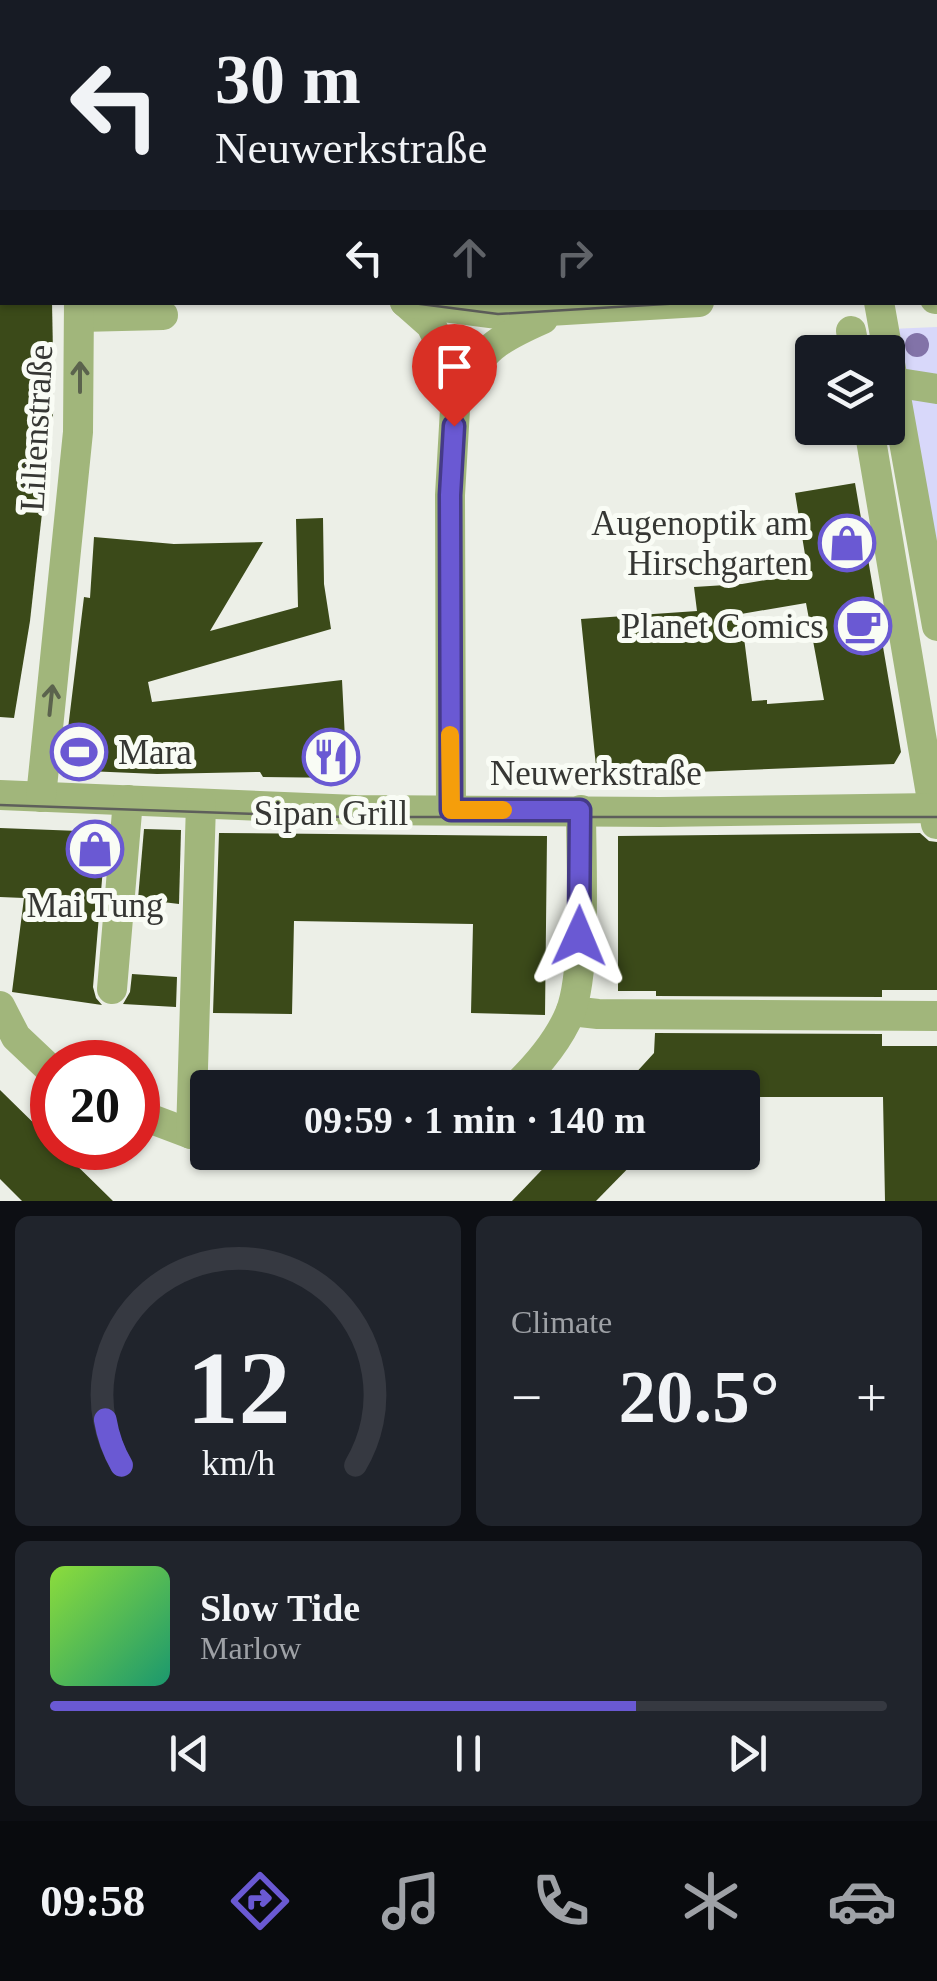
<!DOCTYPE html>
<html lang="en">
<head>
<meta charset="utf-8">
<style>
  :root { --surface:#171b24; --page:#20242c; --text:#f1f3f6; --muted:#9ea1a6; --line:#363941; --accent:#6a59d3 }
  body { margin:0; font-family:"Times New Roman",serif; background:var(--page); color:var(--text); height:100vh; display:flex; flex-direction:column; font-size:38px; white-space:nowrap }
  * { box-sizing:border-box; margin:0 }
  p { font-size:32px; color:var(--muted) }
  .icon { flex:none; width:55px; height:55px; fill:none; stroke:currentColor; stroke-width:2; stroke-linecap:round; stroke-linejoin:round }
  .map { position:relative; height:1201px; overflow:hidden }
  .details { display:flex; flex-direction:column; gap:15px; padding:15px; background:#0d0f14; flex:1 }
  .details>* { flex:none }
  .banner { position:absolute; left:0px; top:0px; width:938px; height:305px; box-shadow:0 2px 8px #0004; background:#171b24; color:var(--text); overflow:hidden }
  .controls { position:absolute; left:795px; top:335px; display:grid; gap:20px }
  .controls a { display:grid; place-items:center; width:110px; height:110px; border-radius:10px; background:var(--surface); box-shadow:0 2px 8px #0004; font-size:50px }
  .speed { position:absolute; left:30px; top:1040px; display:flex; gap:20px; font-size:50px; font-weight:700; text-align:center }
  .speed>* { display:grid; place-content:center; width:130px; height:130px; border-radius:50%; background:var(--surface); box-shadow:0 2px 8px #0004; line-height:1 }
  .speed .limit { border:15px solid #d22; background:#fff; color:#111 }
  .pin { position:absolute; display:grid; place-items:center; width:85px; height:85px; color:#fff; margin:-102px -42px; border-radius:50% 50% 50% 0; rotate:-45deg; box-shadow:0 0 10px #0007 }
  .pin .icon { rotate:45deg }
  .me { position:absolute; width:110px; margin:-55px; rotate:1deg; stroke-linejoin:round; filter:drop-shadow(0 0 8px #0008) }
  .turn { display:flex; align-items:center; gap:35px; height:210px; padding:0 50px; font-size:45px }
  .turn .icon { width:130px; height:130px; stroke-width:2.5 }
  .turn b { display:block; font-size:70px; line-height:85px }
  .lanes { display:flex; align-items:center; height:95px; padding:0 50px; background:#0003; justify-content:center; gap:50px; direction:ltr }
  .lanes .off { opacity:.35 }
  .big { font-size:75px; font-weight:700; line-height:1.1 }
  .details .tile { flex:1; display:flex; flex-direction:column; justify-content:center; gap:15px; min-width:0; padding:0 35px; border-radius:15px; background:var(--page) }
  .details .dial { align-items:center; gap:0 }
  .dial svg { height:260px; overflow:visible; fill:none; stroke:var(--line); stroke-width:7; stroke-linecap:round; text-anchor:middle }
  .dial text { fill:var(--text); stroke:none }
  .song { display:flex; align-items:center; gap:30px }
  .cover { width:120px; height:120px; border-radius:15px; background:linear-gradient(135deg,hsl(90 70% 55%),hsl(160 70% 35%)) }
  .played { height:10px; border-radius:5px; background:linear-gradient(90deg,var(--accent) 70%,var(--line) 70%) }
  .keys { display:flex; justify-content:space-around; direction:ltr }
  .heat { display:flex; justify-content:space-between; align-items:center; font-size:55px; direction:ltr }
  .details .tiles { flex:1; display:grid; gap:15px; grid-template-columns:1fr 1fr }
  .tile:last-child { grid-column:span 2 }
  .trip { position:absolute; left:190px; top:1070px; width:570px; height:100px; border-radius:10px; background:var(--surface); box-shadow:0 2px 8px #0004; font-weight:700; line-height:100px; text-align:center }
  .dock { display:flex; height:160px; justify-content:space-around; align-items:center; background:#090b0e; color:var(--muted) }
  .dock .icon { width:70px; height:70px }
  .dock .selected { color:var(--accent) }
  .dock b { font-size:45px; color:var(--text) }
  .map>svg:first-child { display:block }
  .green { fill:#d8d8fa }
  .building { fill:#3b4a19; fill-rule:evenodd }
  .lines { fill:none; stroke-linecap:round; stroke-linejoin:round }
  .minor { stroke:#a1b67b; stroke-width:30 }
  .tram { stroke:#5e5f5b; stroke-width:2.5 }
  .tree { fill:#8273a8 }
  .oneway { stroke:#5b634d }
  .route-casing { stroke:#453a89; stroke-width:25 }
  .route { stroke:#6a59d3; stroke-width:18 }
  .slow { stroke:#f59e0b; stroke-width:18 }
  .labels { text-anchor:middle; stroke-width:10; stroke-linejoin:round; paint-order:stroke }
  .street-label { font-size:35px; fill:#363734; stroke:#f9fcf5 }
  .poi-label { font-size:35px; fill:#363734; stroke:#f9fcf5; text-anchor:end }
</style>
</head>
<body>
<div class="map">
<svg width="937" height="1201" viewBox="0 0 937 1201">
  <rect width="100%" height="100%" fill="#ecefe7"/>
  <polygon class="green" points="937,327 937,590 890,329"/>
  <g class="building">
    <polygon points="0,302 52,302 54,405 30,621 14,718 0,717"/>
    <path d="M855,483L901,752L894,764L597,776L581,619L697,611L694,587L742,584L808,573L795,493ZM806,603L824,700L767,704V700L752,701L741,614Z"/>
    <polygon points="323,518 324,584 331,629 148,682 152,702 342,680 347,778 263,777 260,772 157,774 63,770 84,597 90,598 94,537 174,544 263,542 210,631 298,607 296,519"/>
    <polygon points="0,828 106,832 93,987 96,998 102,1005 12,992 24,898 0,897"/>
    <polygon points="144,829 181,830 179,904 138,899"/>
    <polygon points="219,833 547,836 545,1015 471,1013 473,924 294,921 292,1014 213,1013"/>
    <polygon points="920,833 929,841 937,842 937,990 882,990 882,997 656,996 656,991 618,991 618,836"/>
    <polygon points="132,974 177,977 176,1007 123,1004 130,992"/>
    <polygon points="655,1033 882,1034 882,1046 937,1046 937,1201 885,1201 883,1097 742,1097 742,1088 622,1088 654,1053"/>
    <polygon points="0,1090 52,1141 52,1148 59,1148 113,1201 22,1201 0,1179"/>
    <polygon points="559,1152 644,1152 596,1201 512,1201"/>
  </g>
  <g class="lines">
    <g class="minor">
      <polyline points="121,0 123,2"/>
      <polyline points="868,0 868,2"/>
      <polyline points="915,2 920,0"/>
      <polyline points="935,299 937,299"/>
      <polyline points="405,302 431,325 446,356 456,392 450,495 451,810"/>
      <polyline points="405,302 498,314 699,302"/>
      <polyline points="879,302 937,626"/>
      <polyline points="80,317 163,315"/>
      <polyline points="851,331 855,352"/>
      <polyline points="893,382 937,389"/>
      <path d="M456,392C487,347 493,341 543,319"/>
      <polyline points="869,428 936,824"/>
      <polyline points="0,795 356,810 660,812 934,808"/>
      <polyline points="41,797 78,432 79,302"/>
      <polyline points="112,989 128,800"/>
      <polyline points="0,1006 16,1037 52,1071"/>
      <polyline points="571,1011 598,1014 937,1016"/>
      <path d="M514,1088C537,1066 558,1042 570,1013C587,971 581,859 581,810"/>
      <polyline points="138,1114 191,1134 208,1134"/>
      <polyline points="191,1134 201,804"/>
    </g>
    <g class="tram">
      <polyline points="121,0 123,2"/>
      <polyline points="405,302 498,314 699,302"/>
      <polyline points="0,805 345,817 937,817"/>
    </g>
  </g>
  <circle class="tree" cx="917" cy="345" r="12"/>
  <defs><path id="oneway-shaft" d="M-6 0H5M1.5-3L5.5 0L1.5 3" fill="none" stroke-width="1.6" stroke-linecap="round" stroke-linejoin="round" transform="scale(2.5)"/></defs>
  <g class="oneway">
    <use href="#oneway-shaft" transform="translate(80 377) rotate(-90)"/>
    <use href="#oneway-shaft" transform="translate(51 700) rotate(-84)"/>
  </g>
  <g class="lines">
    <g class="route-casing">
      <polyline id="route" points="454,426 450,495 451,810 580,810 579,936"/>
    </g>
    <use href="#route" class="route"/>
    <polyline class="slow" points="450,735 451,810 503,810"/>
  </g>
  <defs>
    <g id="shop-ring" transform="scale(2.875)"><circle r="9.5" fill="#f9fcf5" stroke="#6a59d3" stroke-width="1.5"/><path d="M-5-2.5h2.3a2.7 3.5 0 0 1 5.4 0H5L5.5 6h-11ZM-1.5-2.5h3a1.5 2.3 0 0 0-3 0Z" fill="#6a59d3"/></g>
    <g id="cafe-ring" transform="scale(2.875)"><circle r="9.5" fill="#f9fcf5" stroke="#6a59d3" stroke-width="1.5"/><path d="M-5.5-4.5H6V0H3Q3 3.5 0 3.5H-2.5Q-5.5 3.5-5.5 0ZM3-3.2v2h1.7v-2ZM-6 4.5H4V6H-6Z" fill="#6a59d3"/></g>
    <g id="stadium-ring" transform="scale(2.875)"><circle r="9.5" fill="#f9fcf5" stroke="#6a59d3" stroke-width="1.5"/><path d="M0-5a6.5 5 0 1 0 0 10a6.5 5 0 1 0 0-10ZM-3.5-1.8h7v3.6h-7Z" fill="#6a59d3"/></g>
    <g id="restaurant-ring" transform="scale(2.875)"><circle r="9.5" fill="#f9fcf5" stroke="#6a59d3" stroke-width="1.5"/><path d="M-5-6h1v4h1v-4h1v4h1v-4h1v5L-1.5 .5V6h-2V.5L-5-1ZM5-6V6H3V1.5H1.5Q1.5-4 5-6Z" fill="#6a59d3"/></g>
  </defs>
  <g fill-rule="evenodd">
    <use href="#shop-ring" x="847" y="543"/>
    <use href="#cafe-ring" x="863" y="626"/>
    <use href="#stadium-ring" x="79" y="752"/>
    <use href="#restaurant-ring" x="331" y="757"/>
    <use href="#shop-ring" x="95" y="849"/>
  </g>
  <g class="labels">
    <g class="street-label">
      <text transform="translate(36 428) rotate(-87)" y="12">Lilienstraße</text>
      <text x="596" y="785">Neuwerkstraße</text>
    </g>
    <g class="poi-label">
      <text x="808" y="535">Augenoptik am<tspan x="808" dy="40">Hirschgarten</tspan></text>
      <text x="824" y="638">Planet Comics</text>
      <text x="118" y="764" text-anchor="start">Mara</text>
      <text x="331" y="825" text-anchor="middle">Sipan Grill</text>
      <text x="95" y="917" text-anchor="middle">Mai Tung</text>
    </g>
  </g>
</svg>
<div class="controls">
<a><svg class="icon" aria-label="layers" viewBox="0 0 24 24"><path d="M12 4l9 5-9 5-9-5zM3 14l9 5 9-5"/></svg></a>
</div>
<div class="speed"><div class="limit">20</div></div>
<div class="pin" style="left:454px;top:426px;background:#d93025"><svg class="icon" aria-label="arrive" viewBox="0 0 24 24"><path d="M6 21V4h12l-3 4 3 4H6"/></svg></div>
<svg class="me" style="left:579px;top:936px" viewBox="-20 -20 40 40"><path d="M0-17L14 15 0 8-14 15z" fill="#6a59d3" stroke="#fff" stroke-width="4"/></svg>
<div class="trip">09:59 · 1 min · 140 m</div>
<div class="banner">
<div class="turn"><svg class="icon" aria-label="left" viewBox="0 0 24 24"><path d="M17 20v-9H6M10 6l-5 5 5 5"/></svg><div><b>30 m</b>Neuwerkstraße</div></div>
<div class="lanes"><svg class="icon" aria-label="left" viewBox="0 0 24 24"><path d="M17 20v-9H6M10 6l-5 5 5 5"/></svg><svg class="icon off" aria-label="ahead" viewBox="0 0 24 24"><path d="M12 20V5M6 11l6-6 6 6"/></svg><svg class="icon off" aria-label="right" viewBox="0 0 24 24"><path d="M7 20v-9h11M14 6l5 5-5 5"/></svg></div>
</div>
</div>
<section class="details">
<div class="tiles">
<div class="tile dial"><svg viewBox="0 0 100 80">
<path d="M14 69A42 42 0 1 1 86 69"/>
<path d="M14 69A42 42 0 0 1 9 55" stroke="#6a59d3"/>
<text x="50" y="56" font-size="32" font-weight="700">12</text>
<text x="50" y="72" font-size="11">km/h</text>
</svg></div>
<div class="tile"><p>Climate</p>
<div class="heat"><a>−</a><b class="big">20.5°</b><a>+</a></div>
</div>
<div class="tile">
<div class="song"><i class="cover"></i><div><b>Slow Tide</b><p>Marlow</p></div></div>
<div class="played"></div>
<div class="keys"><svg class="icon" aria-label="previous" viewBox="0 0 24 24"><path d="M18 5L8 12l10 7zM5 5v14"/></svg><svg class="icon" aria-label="pause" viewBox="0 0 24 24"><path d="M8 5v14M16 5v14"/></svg><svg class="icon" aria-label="next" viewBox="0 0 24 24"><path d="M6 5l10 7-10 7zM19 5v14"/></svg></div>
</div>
</div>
</section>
<nav class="dock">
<b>09:58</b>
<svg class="icon selected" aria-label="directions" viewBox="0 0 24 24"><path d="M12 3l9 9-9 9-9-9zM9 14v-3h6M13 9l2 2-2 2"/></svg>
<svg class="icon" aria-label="music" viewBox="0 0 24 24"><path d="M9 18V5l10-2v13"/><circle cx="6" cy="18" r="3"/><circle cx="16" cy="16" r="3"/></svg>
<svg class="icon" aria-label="phone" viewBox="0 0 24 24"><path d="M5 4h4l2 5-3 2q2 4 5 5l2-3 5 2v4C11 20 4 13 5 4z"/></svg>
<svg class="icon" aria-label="climate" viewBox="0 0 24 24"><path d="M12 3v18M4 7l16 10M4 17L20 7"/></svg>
<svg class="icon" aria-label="car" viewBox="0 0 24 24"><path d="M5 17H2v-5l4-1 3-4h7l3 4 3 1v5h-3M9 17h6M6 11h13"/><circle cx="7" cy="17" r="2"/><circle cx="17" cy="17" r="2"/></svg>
</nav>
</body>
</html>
